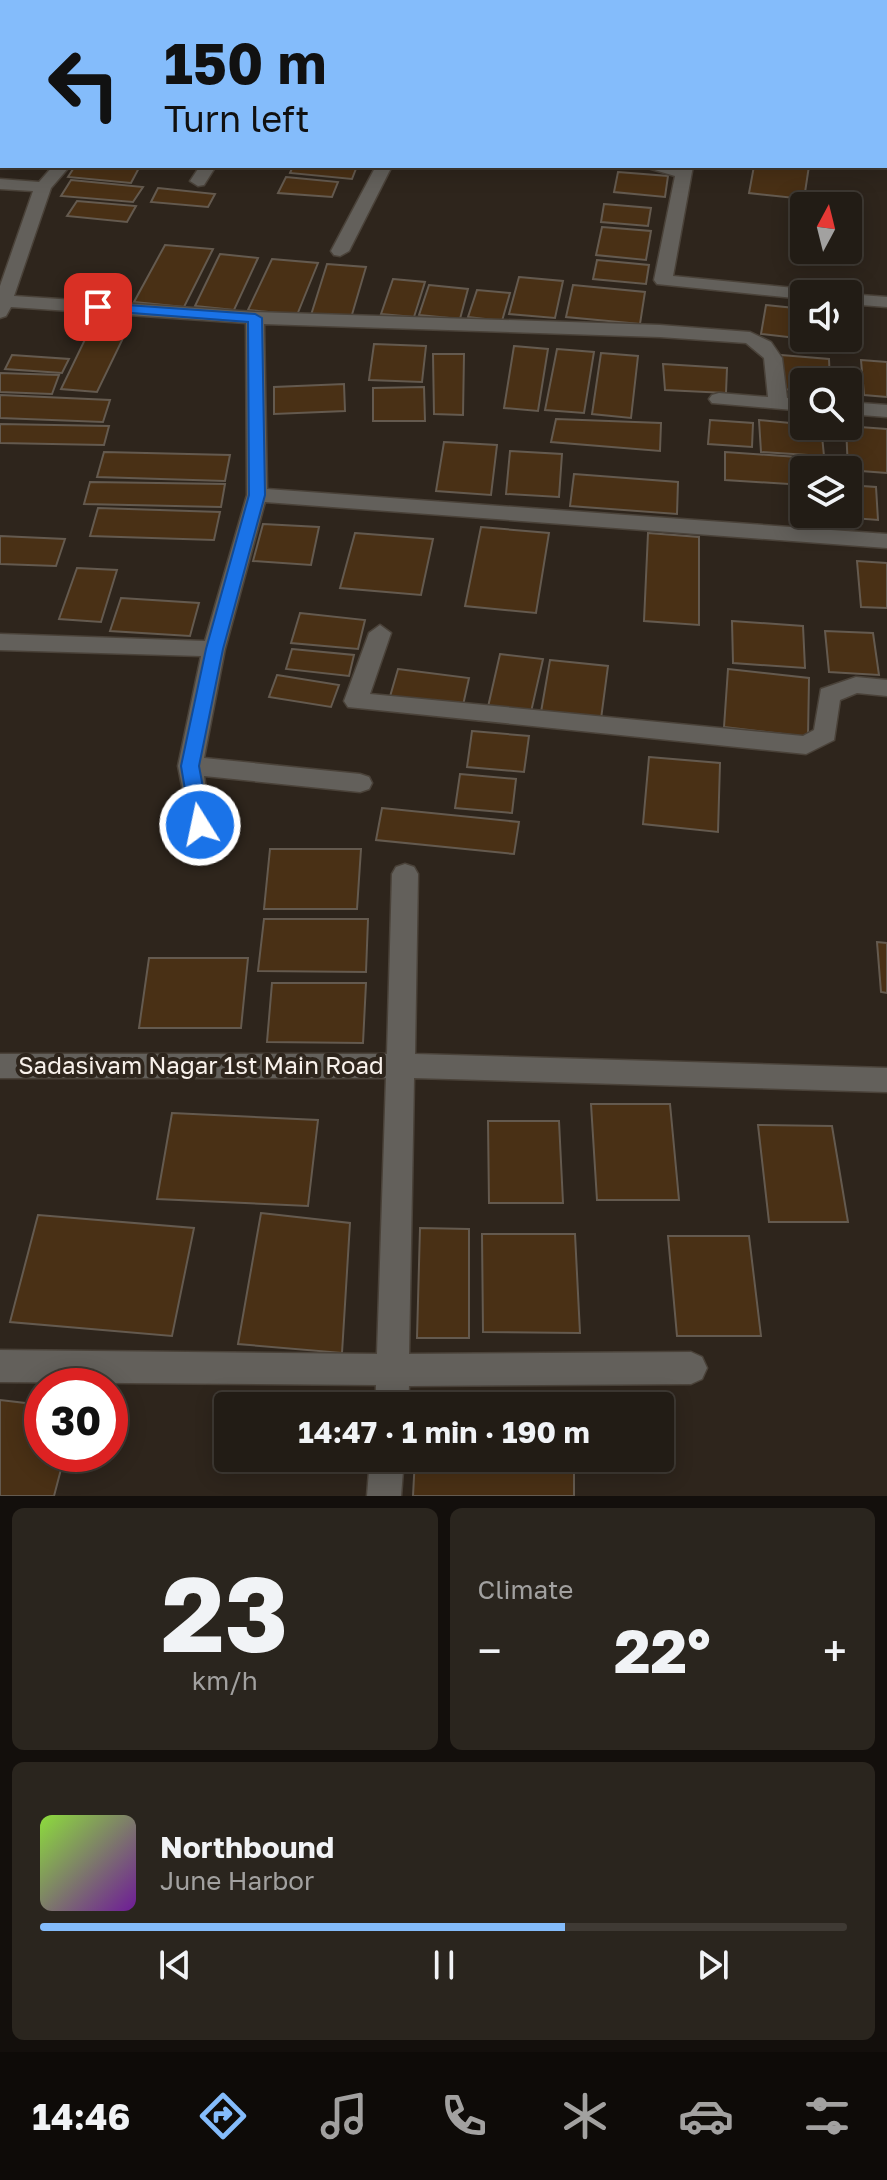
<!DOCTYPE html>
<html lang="en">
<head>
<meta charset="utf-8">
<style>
  :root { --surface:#221c15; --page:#2a251e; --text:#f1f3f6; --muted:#a2a1a0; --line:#3f3a34; --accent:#84bcfb }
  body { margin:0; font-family:"Golos Text",sans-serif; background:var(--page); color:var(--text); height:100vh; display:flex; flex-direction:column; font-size:30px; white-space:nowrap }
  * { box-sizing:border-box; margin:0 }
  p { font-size:26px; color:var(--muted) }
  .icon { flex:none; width:44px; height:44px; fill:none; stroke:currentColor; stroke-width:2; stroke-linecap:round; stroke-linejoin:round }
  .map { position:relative; height:1496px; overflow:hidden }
  .sheet { display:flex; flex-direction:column; gap:12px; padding:12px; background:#130f0c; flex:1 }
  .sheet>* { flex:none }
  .hud { position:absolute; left:0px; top:0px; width:888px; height:168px; box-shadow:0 4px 20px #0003,0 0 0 2px var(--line); background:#84bcfb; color:#111; overflow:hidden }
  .needle { width:52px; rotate:7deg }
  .controls { position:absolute; left:790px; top:192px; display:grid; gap:16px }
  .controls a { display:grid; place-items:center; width:72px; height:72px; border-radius:8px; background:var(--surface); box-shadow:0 4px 20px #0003,0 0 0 2px var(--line); font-size:40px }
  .speed { position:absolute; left:24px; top:1368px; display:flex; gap:16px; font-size:40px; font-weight:700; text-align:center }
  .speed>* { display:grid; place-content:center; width:104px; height:104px; border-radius:50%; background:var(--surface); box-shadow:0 4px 20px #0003,0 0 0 2px var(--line); line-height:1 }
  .speed .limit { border:12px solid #d22; background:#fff; color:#111 }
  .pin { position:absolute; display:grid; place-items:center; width:68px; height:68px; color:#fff; margin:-34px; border-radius:16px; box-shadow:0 4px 12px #0006 }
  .me { position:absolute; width:88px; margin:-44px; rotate:350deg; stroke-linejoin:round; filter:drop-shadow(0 0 6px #0008) }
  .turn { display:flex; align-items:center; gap:28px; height:168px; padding:0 32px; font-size:36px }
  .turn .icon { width:104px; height:104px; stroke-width:2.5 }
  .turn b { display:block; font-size:56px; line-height:68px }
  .big { font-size:60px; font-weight:700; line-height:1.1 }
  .sheet .tile { flex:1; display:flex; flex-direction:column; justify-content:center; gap:12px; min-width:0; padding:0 28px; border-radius:12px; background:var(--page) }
  .sheet .dial { align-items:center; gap:0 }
  .dial b { font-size:104px; line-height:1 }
  .song { display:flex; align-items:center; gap:24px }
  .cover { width:96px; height:96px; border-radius:12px; background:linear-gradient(135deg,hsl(90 70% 55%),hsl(280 70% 35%)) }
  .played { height:8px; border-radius:4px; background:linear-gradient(90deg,var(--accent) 65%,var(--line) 65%) }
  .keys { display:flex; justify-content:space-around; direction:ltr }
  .heat { display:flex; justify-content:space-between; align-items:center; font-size:44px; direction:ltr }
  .sheet .tiles { flex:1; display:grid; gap:12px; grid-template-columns:1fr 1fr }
  .tile:last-child { grid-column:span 2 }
  .trip { position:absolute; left:214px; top:1392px; width:460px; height:80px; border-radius:8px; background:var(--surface); box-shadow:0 4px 20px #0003,0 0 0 2px var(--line); font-weight:700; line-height:80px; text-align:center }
  .menu { display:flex; height:128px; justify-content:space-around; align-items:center; background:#0e0b08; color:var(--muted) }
  .menu .icon { width:56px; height:56px }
  .menu .on { color:var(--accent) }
  .menu b { font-size:36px; color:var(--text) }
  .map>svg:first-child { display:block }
  .building { fill:#493015; stroke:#645a4f; stroke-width:2 }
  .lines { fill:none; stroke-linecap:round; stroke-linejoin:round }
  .minor-casing { stroke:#4a4239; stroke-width:3 }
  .minor { fill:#63605b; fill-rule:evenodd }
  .route { fill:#1a73e8; stroke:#114b97; stroke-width:2 }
  .labels { text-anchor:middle; stroke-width:8; stroke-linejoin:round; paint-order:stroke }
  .street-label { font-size:24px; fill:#f8f1eb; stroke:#2e251c }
</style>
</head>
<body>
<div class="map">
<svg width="887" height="1496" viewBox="0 0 887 1496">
  <rect width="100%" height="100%" fill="#2e251c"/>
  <g class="building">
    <polygon points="75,166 140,166 131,183 68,177"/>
    <polygon points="293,166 357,166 352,179 290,173"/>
    <polygon points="754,166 809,166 804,199 749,193"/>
    <polygon points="618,172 668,176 665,197 614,192"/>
    <polygon points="286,177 338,182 332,197 278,193"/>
    <polygon points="71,180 143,187 133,202 61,196"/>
    <polygon points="158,188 215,194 208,207 151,202"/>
    <polygon points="77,201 136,206 127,222 67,216"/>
    <polygon points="604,204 651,208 648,226 601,222"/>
    <polygon points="602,227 651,231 646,260 596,255"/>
    <polygon points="165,245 213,249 184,307 134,302"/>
    <polygon points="220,254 258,258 234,310 195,306"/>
    <polygon points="272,259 318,263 297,315 248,310"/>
    <polygon points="597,260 649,265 646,284 593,279"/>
    <polygon points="327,264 366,267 351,318 311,315"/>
    <polygon points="519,277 563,281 555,318 509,314"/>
    <polygon points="393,279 425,282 414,317 381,314"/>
    <polygon points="429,285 468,289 460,319 419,315"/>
    <polygon points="573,285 645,292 640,324 566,317"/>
    <polygon points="477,290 510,293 502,321 468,317"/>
    <polygon points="766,305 804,309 804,338 814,340 761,334"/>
    <polygon points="91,327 127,330 97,392 61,389"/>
    <polygon points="374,344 426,346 422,382 369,380"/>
    <polygon points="514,346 548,349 538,411 504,408"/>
    <polygon points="557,349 594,352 584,413 545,410"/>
    <polygon points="601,353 638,356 631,418 592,414"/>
    <polygon points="433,354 464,354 463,415 434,414"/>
    <polygon points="12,355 69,359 62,373 5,369"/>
    <polygon points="781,355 829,359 830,382 804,382 804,391 781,389"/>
    <polygon points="861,360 887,362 887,397 864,395"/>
    <polygon points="663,364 727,368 726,393 665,390"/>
    <polygon points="0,373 59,375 52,394 0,392"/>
    <polygon points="344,384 345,411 274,414 274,387"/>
    <polygon points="424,387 425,421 373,421 373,388"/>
    <polygon points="0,395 110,400 103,422 0,418"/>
    <polygon points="556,419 661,423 660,451 551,442"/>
    <polygon points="710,420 753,423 752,447 708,444"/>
    <polygon points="759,420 821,426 824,456 761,452"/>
    <polygon points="0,424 109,426 104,445 0,443"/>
    <polygon points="846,426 887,429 887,473 848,470"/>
    <polygon points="444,442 497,445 491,495 436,491"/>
    <polygon points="510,451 562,454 559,497 506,494"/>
    <polygon points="104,452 230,455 225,481 97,477"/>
    <polygon points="725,452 812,458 812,470 804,470 804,485 725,480"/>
    <polygon points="574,474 678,482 677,514 570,506"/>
    <polygon points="90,482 225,484 221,507 84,504"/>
    <polygon points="848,485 876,487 878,520 840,517 839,514 848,514"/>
    <polygon points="98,508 220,512 214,540 90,536"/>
    <polygon points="263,524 319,527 311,565 253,561"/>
    <polygon points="481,527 549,533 536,613 465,606"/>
    <polygon points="355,533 433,539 421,595 340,588"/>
    <polygon points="648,533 699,537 699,625 644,621"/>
    <polygon points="0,536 65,539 56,566 0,564"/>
    <polygon points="857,561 887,563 887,608 861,607"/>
    <polygon points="77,568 117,570 101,622 59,619"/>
    <polygon points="121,598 199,603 190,636 110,631"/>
    <polygon points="300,613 365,620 358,649 291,643"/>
    <polygon points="732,621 803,626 805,668 733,663"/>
    <polygon points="825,631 873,633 879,675 829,672"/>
    <polygon points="292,649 354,655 349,676 286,669"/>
    <polygon points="500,654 543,659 531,712 488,707"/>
    <polygon points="550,660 608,666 601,719 541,712"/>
    <polygon points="398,669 469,678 462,710 389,700"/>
    <polygon points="728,669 809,678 808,737 724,727"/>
    <polygon points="277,675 339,685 331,707 269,697"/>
    <polygon points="472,731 529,736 524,772 467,767"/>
    <polygon points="649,757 720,763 718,832 643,824"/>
    <polygon points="460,774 516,779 512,813 455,808"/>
    <polygon points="382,808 519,822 514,854 376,840"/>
    <polygon points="270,849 361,849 357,909 264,909"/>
    <polygon points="264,919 368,919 366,972 258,971"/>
    <polygon points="877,942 887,943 887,993 881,992"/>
    <polygon points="149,958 248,958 241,1028 139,1028"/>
    <polygon points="272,983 366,983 363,1043 267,1042"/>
    <polygon points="591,1104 670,1104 679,1200 597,1200"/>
    <polygon points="172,1113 318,1120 308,1206 157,1199"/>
    <polygon points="488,1121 559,1121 563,1203 489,1203"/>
    <polygon points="758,1125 832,1126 848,1222 769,1222"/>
    <polygon points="261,1213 350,1223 342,1353 238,1344"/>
    <polygon points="38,1215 194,1228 172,1336 10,1322"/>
    <polygon points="420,1228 469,1229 469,1338 417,1338"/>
    <polygon points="482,1234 575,1234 580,1333 483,1332"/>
    <polygon points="668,1236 749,1236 761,1336 677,1336"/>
    <polygon points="0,1400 42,1405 42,1454 65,1454 54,1496 0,1496"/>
    <polygon points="418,1400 545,1406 418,1406"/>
    <polygon points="415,1458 574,1458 574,1496 413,1496"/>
  </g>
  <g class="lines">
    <g class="minor-casing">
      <g id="minor">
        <polygon points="6,0 34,0 35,2 7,2"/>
        <polygon points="261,0 276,0 260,2"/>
        <polygon points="709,0 742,0 743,2 710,2"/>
        <polygon points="762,0 777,0 761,2"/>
        <rect x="886" y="114" width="1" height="10"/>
        <polygon points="53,166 70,166 51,188 14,296 255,312 660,325 750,332 771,342 782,358 787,398 804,399 804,411 712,403 709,399 712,395 719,393 768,397 764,358 746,343 660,337 264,324 267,489 887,534 887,548 265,502 225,649 204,758 360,774 369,777 372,783 369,789 360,792 204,776 212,825 209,832 191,832 178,766 201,656 0,650 0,634 205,641 247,495 246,323 11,307 6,316 0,318 0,286 33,191 0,189 0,179 39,182"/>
        <polygon points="200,166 216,166 204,185 198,186 190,181"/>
        <polygon points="376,166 392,166 349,251 340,256 334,255 331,251"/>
        <polygon points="641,166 693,166 673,276 804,289 813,294 804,294 804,299 657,284 654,280 675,176"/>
        <polygon points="846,294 848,294 887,297 887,307 848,304"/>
        <polygon points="848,402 887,405 887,417 848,414"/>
        <polygon points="380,625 391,633 370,694 803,736 814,730 821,689 856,677 887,680 887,696 857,693 840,700 834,740 806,754 348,707 344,701 369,633"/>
        <polygon points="405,864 414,867 418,874 415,1054 887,1068 887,1092 414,1078 409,1354 691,1352 702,1357 707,1368 702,1379 691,1384 409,1386 408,1406 376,1406 376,1385 0,1382 0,1350 377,1354 386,1078 0,1078 0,1054 387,1054 392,874 396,867"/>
        <polygon points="370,1458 404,1458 401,1496 367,1496"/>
      </g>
    </g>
    <use href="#minor" class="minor"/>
  </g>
  <polygon class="route" points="98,303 255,314 262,318 265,495 223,649 199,766 210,825 200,832 191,825 181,766 206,649 249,495 248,322 93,310 91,307"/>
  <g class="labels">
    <g class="street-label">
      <text x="201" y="1074">Sadasivam Nagar 1st Main Road</text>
    </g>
  </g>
</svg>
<div class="controls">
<a><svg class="needle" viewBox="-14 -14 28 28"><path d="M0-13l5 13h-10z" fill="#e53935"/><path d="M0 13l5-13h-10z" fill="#a2a1a0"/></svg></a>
<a><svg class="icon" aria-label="sound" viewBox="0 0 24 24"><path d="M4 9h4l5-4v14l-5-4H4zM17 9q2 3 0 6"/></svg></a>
<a><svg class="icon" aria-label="search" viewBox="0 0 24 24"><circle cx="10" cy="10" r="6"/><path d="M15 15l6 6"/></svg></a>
<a><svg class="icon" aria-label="layers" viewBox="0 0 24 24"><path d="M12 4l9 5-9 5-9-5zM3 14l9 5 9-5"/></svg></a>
</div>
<div class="speed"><div class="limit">30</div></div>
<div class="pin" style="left:98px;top:307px;background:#d93025"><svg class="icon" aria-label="arrive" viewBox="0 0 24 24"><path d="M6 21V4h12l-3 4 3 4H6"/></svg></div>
<svg class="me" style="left:200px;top:825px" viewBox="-20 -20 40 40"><circle r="17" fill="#1a73e8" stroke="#fff" stroke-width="3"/><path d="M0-11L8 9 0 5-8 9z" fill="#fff"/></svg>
<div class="trip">14:47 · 1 min · 190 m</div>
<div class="hud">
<div class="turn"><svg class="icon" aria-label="left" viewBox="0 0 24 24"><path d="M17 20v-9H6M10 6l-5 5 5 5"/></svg><div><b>150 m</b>Turn left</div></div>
</div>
</div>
<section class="sheet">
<div class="tiles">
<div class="tile dial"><b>23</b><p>km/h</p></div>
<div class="tile"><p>Climate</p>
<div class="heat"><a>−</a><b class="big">22°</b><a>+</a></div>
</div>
<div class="tile">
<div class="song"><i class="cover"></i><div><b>Northbound</b><p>June Harbor</p></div></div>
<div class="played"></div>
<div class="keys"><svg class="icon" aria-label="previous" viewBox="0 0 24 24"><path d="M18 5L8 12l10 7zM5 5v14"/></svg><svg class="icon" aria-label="pause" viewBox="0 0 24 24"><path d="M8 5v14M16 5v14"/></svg><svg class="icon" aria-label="next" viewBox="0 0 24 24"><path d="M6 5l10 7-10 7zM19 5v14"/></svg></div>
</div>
</div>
</section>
<nav class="menu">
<b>14:46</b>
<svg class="icon on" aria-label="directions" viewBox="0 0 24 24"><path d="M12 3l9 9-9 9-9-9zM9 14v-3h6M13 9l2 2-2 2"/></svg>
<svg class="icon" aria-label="music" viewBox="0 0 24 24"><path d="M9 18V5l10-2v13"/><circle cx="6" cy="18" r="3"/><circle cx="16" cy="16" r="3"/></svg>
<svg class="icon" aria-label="phone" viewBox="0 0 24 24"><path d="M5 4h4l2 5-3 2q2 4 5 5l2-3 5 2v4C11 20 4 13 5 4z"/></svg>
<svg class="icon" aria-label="climate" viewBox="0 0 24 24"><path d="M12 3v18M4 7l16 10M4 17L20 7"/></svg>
<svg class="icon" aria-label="car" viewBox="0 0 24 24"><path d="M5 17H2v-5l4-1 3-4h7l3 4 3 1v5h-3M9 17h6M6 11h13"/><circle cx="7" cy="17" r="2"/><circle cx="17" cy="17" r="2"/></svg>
<svg class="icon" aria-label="filters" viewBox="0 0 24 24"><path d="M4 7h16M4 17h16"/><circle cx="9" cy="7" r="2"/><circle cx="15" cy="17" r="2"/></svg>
</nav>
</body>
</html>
